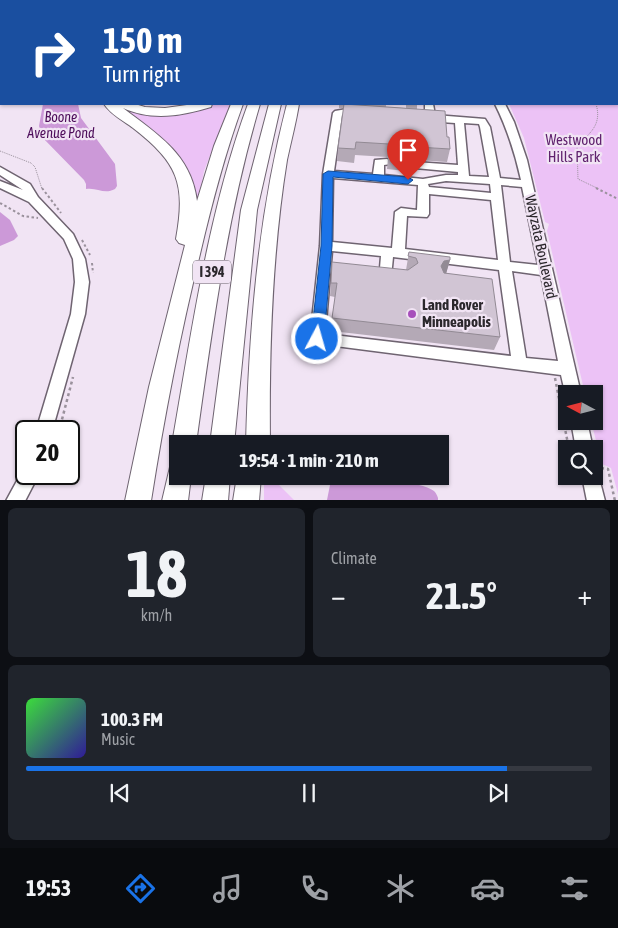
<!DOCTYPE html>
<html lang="en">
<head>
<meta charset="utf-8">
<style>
  :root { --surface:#171b24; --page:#20242c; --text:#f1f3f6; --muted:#9ea1a6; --line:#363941; --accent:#1a73e8 }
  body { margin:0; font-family:"Asap Condensed",sans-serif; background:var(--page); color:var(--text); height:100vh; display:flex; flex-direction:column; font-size:19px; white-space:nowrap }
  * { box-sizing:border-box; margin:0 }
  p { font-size:16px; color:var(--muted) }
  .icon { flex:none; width:28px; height:28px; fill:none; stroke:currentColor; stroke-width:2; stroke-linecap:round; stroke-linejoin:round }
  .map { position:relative; height:500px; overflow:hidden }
  .drawer { display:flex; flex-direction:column; gap:8px; padding:8px; background:#0d0f14; flex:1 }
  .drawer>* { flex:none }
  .banner { position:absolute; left:0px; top:0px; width:619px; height:105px; box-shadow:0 1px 4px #0004; background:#1a4fa0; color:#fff; overflow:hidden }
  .needle { width:32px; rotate:277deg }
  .tools { position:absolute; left:558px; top:385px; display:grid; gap:10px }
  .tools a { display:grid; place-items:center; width:45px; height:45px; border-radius:0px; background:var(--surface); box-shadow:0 1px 4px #0004; font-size:25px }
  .speed { position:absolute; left:15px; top:420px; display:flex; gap:10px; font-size:25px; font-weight:700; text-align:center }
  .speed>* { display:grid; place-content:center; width:65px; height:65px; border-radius:50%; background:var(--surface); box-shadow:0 1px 4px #0004; line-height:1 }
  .speed .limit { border:2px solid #111; border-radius:8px; background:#fff; color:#111 }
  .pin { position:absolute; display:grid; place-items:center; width:42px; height:42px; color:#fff; margin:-51px -21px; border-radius:50% 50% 50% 0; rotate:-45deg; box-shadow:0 0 5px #0007 }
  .pin .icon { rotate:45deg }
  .me { position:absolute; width:55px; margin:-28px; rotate:6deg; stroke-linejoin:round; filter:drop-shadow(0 0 4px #0008) }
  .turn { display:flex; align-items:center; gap:18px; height:105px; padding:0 20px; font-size:22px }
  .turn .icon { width:65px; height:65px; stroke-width:2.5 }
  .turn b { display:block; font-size:35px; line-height:42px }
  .big { font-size:38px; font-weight:700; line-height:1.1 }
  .drawer .widget { flex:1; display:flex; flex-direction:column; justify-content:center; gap:8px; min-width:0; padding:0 18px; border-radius:8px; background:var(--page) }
  .drawer .dial { align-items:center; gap:0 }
  .dial b { font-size:65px; line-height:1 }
  .song { display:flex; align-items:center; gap:15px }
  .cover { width:60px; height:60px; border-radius:8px; background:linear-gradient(135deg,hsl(120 70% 55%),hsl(250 70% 35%)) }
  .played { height:5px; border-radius:2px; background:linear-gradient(90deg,var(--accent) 85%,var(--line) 85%) }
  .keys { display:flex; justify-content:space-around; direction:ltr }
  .heat { display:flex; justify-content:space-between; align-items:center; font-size:28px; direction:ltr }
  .drawer .tiles { flex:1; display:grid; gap:8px; grid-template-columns:1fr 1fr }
  .widget:last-child { grid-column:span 2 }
  .trip { position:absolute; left:169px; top:435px; width:280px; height:50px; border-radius:0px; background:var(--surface); box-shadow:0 1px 4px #0004; font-weight:700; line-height:50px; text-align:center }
  .dock { display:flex; height:80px; justify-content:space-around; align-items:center; background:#090b0e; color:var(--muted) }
  .dock .icon { width:35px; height:35px }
  .dock .current { color:var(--accent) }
  .dock b { font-size:22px; color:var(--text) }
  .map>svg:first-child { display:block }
  .green { fill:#ecc2f6 }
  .water { fill:#cc99d8 }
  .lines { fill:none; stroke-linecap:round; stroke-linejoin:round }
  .minor-casing { stroke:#6f6471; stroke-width:3 }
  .highway-casing { stroke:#6f6471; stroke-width:2 }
  .path-far2 { stroke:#9a919c; stroke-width:1; stroke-dasharray:1 1; stroke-linecap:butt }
  .path-far1 { stroke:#9a919c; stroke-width:2; stroke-dasharray:2.5 2.5; stroke-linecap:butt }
  .path { stroke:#9a919c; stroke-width:2.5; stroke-dasharray:3 3; stroke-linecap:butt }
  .minor { fill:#fff; fill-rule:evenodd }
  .highway { fill:#fff; fill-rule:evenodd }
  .wall { fill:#b4a9b6 }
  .shaded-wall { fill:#928a94 }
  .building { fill:#d1c5d4; stroke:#928a94 }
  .route { fill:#1a73e8; stroke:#114b97 }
  .poi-dot { fill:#a74fbb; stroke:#f1e4f4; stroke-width:2 }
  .labels { text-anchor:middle; stroke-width:4.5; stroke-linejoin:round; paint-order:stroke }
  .far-water-label { font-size:14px; font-style:italic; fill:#4d0c5a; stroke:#f1e4f4 }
  .shield { fill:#f1e4f4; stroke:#666068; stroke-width:1 }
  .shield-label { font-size:14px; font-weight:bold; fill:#2b272c }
  .park-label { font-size:15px; fill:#60226e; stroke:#f1e4f4 }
  .street-label { font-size:15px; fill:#2b272c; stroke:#f1e4f4 }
  .poi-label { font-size:15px; font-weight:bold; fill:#2b272c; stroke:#f1e4f4; text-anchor:start }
</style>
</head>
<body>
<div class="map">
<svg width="618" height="501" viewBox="0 0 618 501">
  <rect width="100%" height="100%" fill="#f1e4f4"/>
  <g class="green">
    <polygon points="0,0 289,0 1,1 1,38"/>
    <polygon points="478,0 618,0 618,494 611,468 602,464 591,421 594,421 594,394 585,394 547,231 549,224 545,222 524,138 509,104 618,104 618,1"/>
    <polygon points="114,104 132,110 200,108 211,104 230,104 204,171 196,211 158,138"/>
    <polygon points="264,476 274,476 274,480 294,500 264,500"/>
  </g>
  <g class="water">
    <path d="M43,104H78L81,118L115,164L117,186L115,189C104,195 97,187 86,189V184L84,180L42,137L39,126Z"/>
    <polygon points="0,212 10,220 18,236 14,240 0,246"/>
    <path d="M352,477C369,478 421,481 434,491C436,493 437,495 438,498V500H327L330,485L336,480H346Z"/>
  </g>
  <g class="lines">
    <g class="minor-casing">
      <g id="minor">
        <polygon points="355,0 362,0 362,1 356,1"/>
        <polygon points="372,0 379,0 379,1 373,1"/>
        <rect x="383" y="0" width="6" height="1"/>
        <rect x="463" y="0" width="6" height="1"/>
        <rect x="0" y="44" width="1" height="4"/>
        <path d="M425,104H433L435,115L485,119L490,127L500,178L521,180C515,153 507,128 495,104H505L514,122L527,160L581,394H566V397L561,375L312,343L310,339L320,246L323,174L333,113L335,111L347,109L425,115ZM342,115L455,123L458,165L415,162L410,165L415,168L458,172V175H446L423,179L384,175V165L391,164L392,162L387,159L375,160L373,174L334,171ZM464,123L479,124L480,127L489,177L469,176ZM333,178L418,185L417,210L401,208L395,212L392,248L332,242ZM446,181L490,184L491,193L429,187L428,184ZM501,185L522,187L538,265L510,262ZM429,194L491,200L498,260L405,249L407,216L427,217L429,214ZM332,251L381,256L380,268L372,270L370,273L372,276L386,279L391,277L393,257L499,270L511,356L325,334ZM512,271L541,275L558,361L526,358Z"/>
        <polygon points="0,167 30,184 38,197 73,234 85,259 89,282 85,314 52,431 36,431 71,314 75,282 73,259 64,239 29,202 0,188 0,181 23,190 0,175"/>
        <polygon points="571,421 587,421 593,449 576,449"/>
        <polygon points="26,467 26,474 39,474 25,501 6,501 24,468"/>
        <polygon points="594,468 597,470 605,501 587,501 582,476 594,476"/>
      </g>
    </g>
    <g class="highway-casing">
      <g id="highway">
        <polygon points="341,0 351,0 352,1 342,1"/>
        <path d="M104,104H135L145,107L165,108L194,104H212L211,107C182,116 151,121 123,108C158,135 191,154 197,201L214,146L231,104H243C225,153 212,203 200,254C180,335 164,418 151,501H125L149,387L185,245L179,243L176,239C186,183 178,163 133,128C124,121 110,114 104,104Z"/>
        <path d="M248,104H260C227,215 212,329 196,444H178V453L172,444C192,330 208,213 248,104Z"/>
        <polygon points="269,104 281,104 257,210 234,444 210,444 241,210"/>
        <path d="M287,104H299C296,123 291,141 287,160C272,253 269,349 270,444H246C249,329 258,215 287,104Z"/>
        <polygon points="178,464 178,476 191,476 188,501 162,501 170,467"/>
        <polygon points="206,476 230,476 228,501 202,501"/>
        <polygon points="237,476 261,476 259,501 233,501"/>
      </g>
    </g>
    <g class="path-far2">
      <path d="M596,104C602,124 591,133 577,145L578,179L599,189"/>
      <polyline points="0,151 31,163 35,167 42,189"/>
    </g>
    <g class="path-far1">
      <polyline points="42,188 61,213"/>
      <polyline points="596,188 618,199"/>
      <polyline points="0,203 23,216 38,218"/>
      <polyline points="82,240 90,255"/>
      <polyline points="92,263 93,273"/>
    </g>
    <g class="path">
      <polyline points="555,378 569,449"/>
      <polyline points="59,431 73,377"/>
      <polyline points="601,468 608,469 615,501"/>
    </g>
    <use href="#minor" class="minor"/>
    <use href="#highway" class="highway"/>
  </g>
  <g class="wall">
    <rect x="393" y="0" width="68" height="1"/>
    <polygon points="339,104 386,104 386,107 406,108 406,104 417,104 417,109 447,137 450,149 447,162 417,160 415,172 387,169 388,158 387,157 355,155 354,163 337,161 338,148 344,108 339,108"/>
    <polygon points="409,252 450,260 446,273 500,337 494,350 332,331 332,318 335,297 330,296 331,283 406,270"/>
  </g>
  <g class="shaded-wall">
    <polygon points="417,147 415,158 411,152"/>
    <polygon points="450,260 446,274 441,275 441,266 444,261"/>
  </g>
  <g class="building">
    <polygon points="426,0 461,0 461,1 443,1"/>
    <polygon points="344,104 445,111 447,137 449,137 450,149 417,147 411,152 417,158 388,156 389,153 395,151 396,148 389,144 356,142 355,149 338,148"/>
    <polygon points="409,252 450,257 450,260 444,261 441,266 444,273 492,279 500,337 332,318 337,283 331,283 332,262 408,270 418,263 416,258 408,256"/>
  </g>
  <polygon class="route" points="328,171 408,177 413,180 408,184 333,177 332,246 324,339 322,343 317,345 313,343 311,339 321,246 323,174"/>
  <circle class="poi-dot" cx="412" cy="314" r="5"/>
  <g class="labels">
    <g class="far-water-label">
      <text x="61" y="122">Boone<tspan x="61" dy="16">Avenue Pond</tspan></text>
    </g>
    <rect class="shield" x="193" y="260.5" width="38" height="23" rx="4"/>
    <g class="shield-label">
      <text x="212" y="277">I 394</text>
    </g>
    <g class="park-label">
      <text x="574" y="145">Westwood<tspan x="574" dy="17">Hills Park</tspan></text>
    </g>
    <g class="street-label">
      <text transform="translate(541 247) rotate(78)" y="5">Wayzata Boulevard</text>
    </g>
    <g class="poi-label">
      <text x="422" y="310">Land Rover<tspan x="422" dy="17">Minneapolis</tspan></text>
    </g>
  </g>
</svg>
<div class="tools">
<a><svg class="needle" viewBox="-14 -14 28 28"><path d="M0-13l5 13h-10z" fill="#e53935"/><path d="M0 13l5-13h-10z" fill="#9ea1a6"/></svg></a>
<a><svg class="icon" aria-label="search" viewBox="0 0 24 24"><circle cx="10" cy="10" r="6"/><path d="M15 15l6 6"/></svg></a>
</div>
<div class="speed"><div class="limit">20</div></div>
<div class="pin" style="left:408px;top:180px;background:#d93025"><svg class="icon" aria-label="arrive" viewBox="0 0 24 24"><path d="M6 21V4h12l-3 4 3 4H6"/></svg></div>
<svg class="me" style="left:317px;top:339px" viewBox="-20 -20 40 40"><circle r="17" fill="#1a73e8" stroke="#fff" stroke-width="3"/><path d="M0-11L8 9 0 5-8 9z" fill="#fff"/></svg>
<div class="trip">19:54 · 1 min · 210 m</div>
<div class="banner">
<div class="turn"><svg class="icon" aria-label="right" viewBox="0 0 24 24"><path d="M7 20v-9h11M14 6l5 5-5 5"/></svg><div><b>150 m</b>Turn right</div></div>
</div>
</div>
<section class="drawer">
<div class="tiles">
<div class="widget dial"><b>18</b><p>km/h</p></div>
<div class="widget"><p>Climate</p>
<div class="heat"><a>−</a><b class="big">21.5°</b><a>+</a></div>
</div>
<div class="widget">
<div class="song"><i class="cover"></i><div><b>100.3 FM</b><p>Music</p></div></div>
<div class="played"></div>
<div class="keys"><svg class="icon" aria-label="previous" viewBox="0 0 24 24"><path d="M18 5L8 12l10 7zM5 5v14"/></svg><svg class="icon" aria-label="pause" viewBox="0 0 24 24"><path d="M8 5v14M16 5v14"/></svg><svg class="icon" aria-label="next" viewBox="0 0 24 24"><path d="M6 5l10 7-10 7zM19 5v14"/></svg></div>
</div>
</div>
</section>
<nav class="dock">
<b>19:53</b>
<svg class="icon current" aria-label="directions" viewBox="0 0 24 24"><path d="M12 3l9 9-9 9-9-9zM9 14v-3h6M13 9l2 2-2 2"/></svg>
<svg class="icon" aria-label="music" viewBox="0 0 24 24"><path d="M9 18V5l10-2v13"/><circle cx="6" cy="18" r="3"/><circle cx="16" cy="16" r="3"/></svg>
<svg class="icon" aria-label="phone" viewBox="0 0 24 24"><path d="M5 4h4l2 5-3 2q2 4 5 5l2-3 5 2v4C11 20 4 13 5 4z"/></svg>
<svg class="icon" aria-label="climate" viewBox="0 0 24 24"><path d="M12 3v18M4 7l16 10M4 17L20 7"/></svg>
<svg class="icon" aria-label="car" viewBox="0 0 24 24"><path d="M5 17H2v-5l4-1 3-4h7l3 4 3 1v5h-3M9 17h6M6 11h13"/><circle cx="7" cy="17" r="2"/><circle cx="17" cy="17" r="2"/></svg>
<svg class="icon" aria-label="filters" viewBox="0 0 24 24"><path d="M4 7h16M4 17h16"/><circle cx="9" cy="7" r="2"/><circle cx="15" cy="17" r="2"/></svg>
</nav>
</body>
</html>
